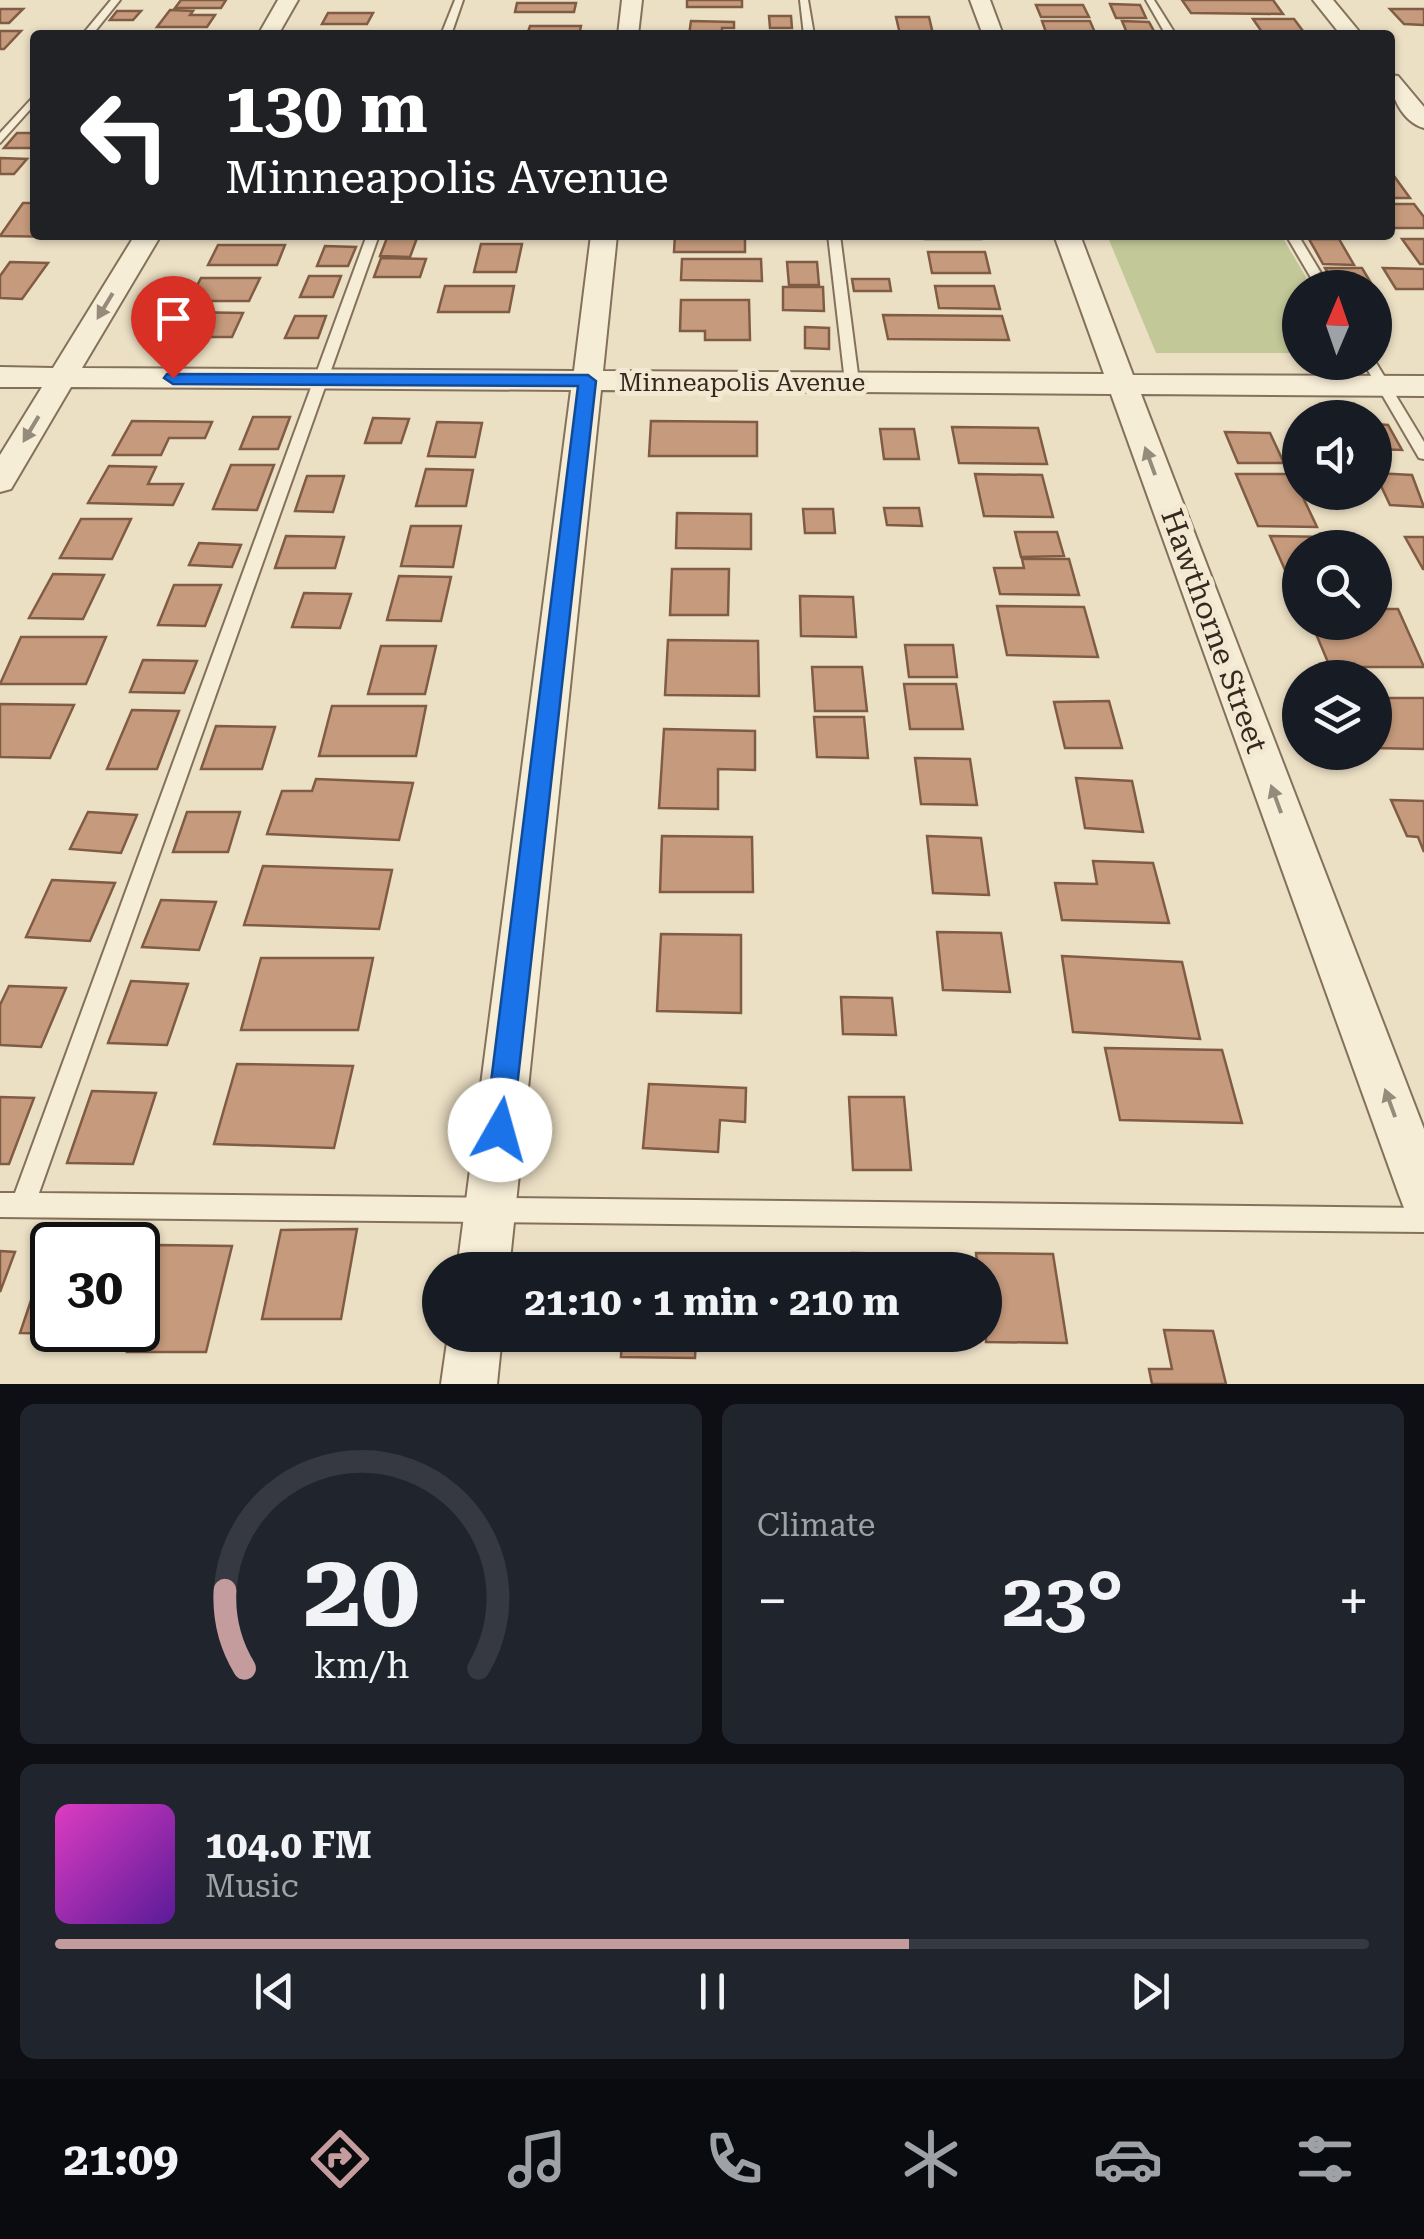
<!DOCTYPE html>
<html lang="en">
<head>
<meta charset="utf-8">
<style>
  :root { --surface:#171b24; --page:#20242c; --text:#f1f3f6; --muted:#9ea1a6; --line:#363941; --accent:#c49c9e }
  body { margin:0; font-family:"Roboto Serif",serif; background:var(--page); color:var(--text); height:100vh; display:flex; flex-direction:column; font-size:38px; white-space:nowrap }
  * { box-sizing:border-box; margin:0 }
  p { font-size:32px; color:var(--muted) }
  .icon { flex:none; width:55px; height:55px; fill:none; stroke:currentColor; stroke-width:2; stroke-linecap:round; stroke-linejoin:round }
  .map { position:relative; height:1384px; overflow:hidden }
  .side { display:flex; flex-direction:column; gap:20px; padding:20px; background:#0d0f14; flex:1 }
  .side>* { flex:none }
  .top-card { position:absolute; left:30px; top:30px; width:1365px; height:210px; border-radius:10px; box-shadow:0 2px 8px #0004; background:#202124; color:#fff; overflow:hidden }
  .needle { width:65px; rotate:2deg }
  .buttons { position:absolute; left:1282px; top:270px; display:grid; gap:20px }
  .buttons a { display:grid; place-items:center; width:110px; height:110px; border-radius:50%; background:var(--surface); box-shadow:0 2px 8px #0004; font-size:50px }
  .speed { position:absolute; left:30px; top:1222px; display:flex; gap:20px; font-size:50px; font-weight:700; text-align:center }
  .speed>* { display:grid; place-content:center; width:130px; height:130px; border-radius:50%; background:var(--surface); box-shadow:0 2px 8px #0004; line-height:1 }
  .speed .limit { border:5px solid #111; border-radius:15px; background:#fff; color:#111 }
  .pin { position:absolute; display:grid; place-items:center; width:85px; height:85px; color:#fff; margin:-102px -42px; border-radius:50% 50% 50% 0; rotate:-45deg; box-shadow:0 0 10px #0007 }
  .pin .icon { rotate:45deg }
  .me { position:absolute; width:110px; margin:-55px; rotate:7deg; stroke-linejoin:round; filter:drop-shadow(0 0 8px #0008) }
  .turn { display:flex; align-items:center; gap:35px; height:210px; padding:0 30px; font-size:45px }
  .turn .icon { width:130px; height:130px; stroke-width:2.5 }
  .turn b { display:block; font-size:70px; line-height:85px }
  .big { font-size:75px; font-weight:700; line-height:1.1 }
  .side .card { flex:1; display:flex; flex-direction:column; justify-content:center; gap:15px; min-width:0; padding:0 35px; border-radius:15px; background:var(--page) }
  .side .dial { align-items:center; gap:0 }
  .dial svg { height:260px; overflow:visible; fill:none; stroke:var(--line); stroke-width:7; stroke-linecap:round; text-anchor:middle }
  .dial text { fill:var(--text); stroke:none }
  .song { display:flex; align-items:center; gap:30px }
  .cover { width:120px; height:120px; border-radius:15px; background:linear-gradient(135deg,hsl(310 70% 55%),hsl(270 70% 35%)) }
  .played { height:10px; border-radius:5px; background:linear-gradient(90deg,var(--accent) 65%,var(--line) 65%) }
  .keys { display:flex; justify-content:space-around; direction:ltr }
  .heat { display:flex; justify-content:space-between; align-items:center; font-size:55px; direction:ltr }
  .side .tiles { flex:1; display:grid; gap:20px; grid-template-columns:1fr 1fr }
  .card:last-child { grid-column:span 2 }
  .trip { position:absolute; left:422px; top:1252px; width:580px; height:100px; border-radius:50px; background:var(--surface); box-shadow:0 2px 8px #0004; font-weight:700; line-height:100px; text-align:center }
  .menu { display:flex; height:160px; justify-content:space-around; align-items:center; background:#090b0e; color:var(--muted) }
  .menu .icon { width:70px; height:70px }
  .menu .selected { color:var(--accent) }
  .menu b { font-size:45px; color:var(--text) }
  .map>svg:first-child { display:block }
  .green { fill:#c3c899 }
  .building { fill:#c69b7d; stroke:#815c44; stroke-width:2.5 }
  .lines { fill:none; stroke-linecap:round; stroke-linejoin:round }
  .service-casing { stroke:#84715c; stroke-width:4 }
  .minor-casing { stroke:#84715c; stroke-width:4 }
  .service { fill:#f6edd7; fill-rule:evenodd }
  .minor { fill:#f6edd7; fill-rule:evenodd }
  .oneway { fill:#968b7b }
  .route { fill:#1a73e8; stroke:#114b97; stroke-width:2.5 }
  .labels { text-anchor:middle; stroke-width:10; stroke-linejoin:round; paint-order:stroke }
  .far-street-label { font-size:25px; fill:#35291f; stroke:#f3e9d3 }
  .street-label { font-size:30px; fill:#35291f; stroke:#f3e9d3 }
</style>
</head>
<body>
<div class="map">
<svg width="1424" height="1384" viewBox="0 0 1424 1384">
  <rect width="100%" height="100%" fill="#ebdfc4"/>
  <polygon class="green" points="1107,235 1281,235 1312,287 1300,288 1300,353 1156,353"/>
  <g class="building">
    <polygon points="181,0 226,0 221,8 175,8"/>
    <rect x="687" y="0" width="55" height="7"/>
    <polygon points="1182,0 1273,0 1283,14 1191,13"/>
    <polygon points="517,3 576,3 574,12 515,12"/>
    <polygon points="1110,4 1140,5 1146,18 1116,18"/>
    <polygon points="1036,5 1083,5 1089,17 1041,17"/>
    <polygon points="0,9 23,9 9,23 0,23"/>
    <polygon points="1390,9 1424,9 1424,25 1404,24"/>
    <polygon points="170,10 193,11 190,15 215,15 207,27 157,27"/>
    <polygon points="117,11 141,11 133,20 110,20"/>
    <polygon points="328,13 373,13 367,24 322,24"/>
    <polygon points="769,16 791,16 792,28 770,28"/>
    <polygon points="896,17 929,17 933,34 900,34"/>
    <polygon points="1253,19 1294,19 1306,35 1264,35"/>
    <polygon points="691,21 734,22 734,28 722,28 722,35 689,35"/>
    <polygon points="1042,21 1090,21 1096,35 1047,35"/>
    <polygon points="1122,21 1149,22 1155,33 1127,33"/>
    <polygon points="530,26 581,26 579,35 527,35"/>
    <polygon points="0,31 21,31 4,49 0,49"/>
    <polygon points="17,133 35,133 34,148 4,148"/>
    <polygon points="0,158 27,159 14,174 0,174"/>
    <polygon points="1390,176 1394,176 1410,198 1390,198"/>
    <polygon points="23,203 35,203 35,235 66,237 0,236"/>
    <polygon points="1390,204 1414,204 1424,217 1424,228 1394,228"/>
    <polygon points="675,235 745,235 745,252 674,252"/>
    <polygon points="925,235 980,235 981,239 925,239"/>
    <polygon points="387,238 417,238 410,257 380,256"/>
    <polygon points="1309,239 1339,239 1354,265 1323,264"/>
    <polygon points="1402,239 1424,239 1424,264 1420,264"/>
    <polygon points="481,244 522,244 516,272 474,272"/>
    <polygon points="218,245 285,245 277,265 208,265"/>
    <polygon points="325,246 356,247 348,266 317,266"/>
    <polygon points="928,252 985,252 990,273 932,273"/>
    <polygon points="381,258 426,259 420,277 374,277"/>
    <polygon points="682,259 761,259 762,281 681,280"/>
    <polygon points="10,262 48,263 22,299 0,298 0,276"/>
    <polygon points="787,262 817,262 819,285 789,285"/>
    <polygon points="1325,268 1362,268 1374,288 1337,288"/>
    <polygon points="1383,268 1424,269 1424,289 1396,289"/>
    <polygon points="309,276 341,276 333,297 300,297"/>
    <polygon points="201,278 260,278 249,301 189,301"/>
    <polygon points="852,279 889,279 891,291 854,291"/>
    <polygon points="445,286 514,286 509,312 438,312"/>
    <polygon points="935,286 994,286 1000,309 939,308"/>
    <polygon points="783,287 823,287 824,311 783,310"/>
    <polygon points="681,300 749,300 750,340 705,340 705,331 680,331"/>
    <polygon points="184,312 243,313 232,337 171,337"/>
    <polygon points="883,315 1002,316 1009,340 888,339"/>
    <polygon points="295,316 326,316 318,338 285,338"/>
    <polygon points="805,327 829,328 829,349 805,348"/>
    <polygon points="253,417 290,417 278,449 240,449"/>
    <polygon points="373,418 409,419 401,443 365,443"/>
    <polygon points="132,421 212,422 205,438 169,438 161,455 113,455"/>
    <polygon points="651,421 757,422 757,456 649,456"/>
    <polygon points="437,422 482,423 475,457 428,456"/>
    <polygon points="1375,424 1388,425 1402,450 1375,449"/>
    <polygon points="952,427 1038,428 1047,464 959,463"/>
    <polygon points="880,429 914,429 919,459 884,459"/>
    <polygon points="1225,432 1270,433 1284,463 1238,463"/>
    <polygon points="231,465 274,465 257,510 213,509"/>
    <polygon points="109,466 156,467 148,484 183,484 173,505 88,503"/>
    <polygon points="426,469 473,470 466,506 416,506"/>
    <polygon points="1375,473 1412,475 1424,507 1390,505"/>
    <polygon points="975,474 1042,475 1053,517 984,516"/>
    <polygon points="1236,474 1292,474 1317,527 1258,526"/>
    <polygon points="307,476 344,476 333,512 295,511"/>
    <polygon points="884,508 919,508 922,526 887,525"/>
    <polygon points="803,509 833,509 835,533 805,533"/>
    <polygon points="677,513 751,514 751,549 676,548"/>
    <polygon points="81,519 131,519 112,559 60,558"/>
    <polygon points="411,526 461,526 453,567 401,566"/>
    <polygon points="1015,532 1057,532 1064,556 1021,557"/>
    <polygon points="286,536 344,537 335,568 275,568"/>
    <polygon points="1270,536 1330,537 1335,548 1300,548 1300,588 1293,588"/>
    <polygon points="1405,537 1424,537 1424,569 1423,569"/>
    <polygon points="199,543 241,545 232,567 189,565"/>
    <polygon points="1022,559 1069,559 1079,595 1000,594 994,568 1024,568"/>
    <polygon points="672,569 729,569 728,615 670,615"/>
    <polygon points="53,574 104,575 83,619 29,618"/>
    <polygon points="399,576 451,577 441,621 387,620"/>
    <polygon points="174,585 221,585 205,626 158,625"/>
    <polygon points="304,593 351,594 340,628 292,627"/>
    <polygon points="800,596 853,597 856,637 801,636"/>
    <polygon points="997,606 1084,607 1098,657 1007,655"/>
    <polygon points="1375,609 1398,609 1424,667 1330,667 1311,622 1375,622"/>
    <polygon points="21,637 106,637 86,684 0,684"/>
    <polygon points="668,640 758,641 759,696 665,695"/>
    <polygon points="905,645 953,645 957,677 909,677"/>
    <polygon points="381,646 436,646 425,694 368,694"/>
    <polygon points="143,660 197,661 184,693 130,692"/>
    <polygon points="812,667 862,667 867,711 815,711"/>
    <polygon points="904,684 956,684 963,729 910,729"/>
    <polygon points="1375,698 1424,698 1424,749 1375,748"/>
    <polygon points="1109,701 1122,748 1065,748 1054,702"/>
    <polygon points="0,704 74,705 50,758 0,757"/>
    <polygon points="332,706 426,706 416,756 319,756"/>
    <polygon points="132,710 179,711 157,769 107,769"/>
    <polygon points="814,717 864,717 868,758 817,757"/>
    <polygon points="216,726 275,727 262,769 201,769"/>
    <polygon points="664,729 755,731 755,770 718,769 718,809 659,808"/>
    <polygon points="915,758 970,759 977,805 921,804"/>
    <polygon points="1076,778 1132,781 1143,832 1085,828"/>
    <polygon points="316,779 413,783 399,840 267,834 282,791 312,791"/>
    <polygon points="1391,800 1424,801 1424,852 1418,837 1407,836"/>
    <polygon points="88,812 137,815 121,853 70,849"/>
    <polygon points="187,812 240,812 228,852 173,852"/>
    <polygon points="662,836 752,837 753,892 660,892"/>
    <polygon points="927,836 981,838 989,895 933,893"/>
    <polygon points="1093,861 1153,863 1169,923 1062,920 1055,883 1097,884"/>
    <polygon points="263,866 392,870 379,929 244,925"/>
    <polygon points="52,880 115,883 90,941 26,937"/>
    <polygon points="161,900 216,902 199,950 142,947"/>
    <polygon points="937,932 1001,933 1010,992 943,990"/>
    <polygon points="661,934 741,935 741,1013 657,1011"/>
    <polygon points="1062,956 1182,962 1200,1039 1073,1032"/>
    <polygon points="261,958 373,958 358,1030 241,1030"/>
    <polygon points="131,981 188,984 167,1045 108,1043"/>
    <polygon points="9,986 66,988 41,1047 0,1045 0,1005"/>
    <polygon points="841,997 892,998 896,1035 843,1034"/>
    <polygon points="1105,1048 1222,1050 1242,1123 1120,1120"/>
    <polygon points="237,1064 353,1066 334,1148 214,1144"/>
    <polygon points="649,1084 746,1088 745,1122 720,1120 718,1152 643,1148"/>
    <polygon points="92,1091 156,1093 133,1164 67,1163"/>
    <polygon points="0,1097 34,1098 9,1164 0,1164"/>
    <polygon points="849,1097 904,1097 911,1170 853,1170"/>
    <polygon points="357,1229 341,1319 262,1319 281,1230"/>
    <polygon points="158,1245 232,1246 206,1352 127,1352 133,1330 138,1330"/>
    <polygon points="48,1250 52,1251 52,1330 85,1330 84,1334 20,1333"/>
    <polygon points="0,1251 15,1252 0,1292"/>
    <polygon points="852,1253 915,1254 917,1270 853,1270"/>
    <polygon points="976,1253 1053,1254 1067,1343 986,1342 985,1270 978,1270"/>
    <polygon points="753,1255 812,1257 812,1270 753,1270"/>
    <polygon points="626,1258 697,1259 696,1270 625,1270"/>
    <polygon points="1164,1330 1213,1331 1226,1384 1152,1384 1149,1369 1172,1369"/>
    <polygon points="622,1335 696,1335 695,1358 621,1357"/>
    <polygon points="857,1335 923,1335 923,1341 857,1339"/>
  </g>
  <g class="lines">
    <g class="service-casing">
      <g id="service">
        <polygon points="111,0 120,0 92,35 82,35"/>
        <polygon points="455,0 463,0 451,35 441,35"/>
        <polygon points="800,0 808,0 814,35 804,35"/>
        <polygon points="1146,0 1154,0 1176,35 1166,35"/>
        <polygon points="35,95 35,104 0,143 0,133"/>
        <polygon points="367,235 379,235 39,1193 1424,1208 1424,1232 0,1217 0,1193 15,1193"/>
        <polygon points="828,235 840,235 859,382 852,386 845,382"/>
        <polygon points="1286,235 1298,235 1330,288 1317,288"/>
        <polygon points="1375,361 1424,442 1424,459 1419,458 1363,362"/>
      </g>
    </g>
    <g class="minor-casing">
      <g id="minor">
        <polygon points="278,0 298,0 278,35 258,35"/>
        <polygon points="622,0 642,0 638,35 618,35"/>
        <polygon points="970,0 990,0 1003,35 983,35"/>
        <polygon points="1313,0 1333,0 1362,35 1341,35"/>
        <path d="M1390,75L1398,76L1424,107V128C1402,122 1390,95 1390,75Z"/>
        <polygon points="135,235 161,235 82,368 574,371 591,235 617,235 603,371 1104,374 1054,235 1080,235 1133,375 1424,376 1424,396 1141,394 1424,1129 1424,1220 1406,1213 1399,1195 1111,394 601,390 509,1270 457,1270 571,390 71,387 11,489 0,492 0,455 42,387 0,387 0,367 53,368"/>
        <polygon points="448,1335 502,1335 497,1384 441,1384"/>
      </g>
    </g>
    <use href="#service" class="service"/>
    <use href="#minor" class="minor"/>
  </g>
  <defs><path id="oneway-solid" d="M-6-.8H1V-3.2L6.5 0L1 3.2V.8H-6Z" transform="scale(2.5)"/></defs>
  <g class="oneway">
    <use href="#oneway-solid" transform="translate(105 306) rotate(121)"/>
    <use href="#oneway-solid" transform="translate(31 429) rotate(121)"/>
    <use href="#oneway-solid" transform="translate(1150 461) rotate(-110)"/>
    <use href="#oneway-solid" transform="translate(1276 799) rotate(-110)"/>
    <use href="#oneway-solid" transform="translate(1390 1103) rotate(-110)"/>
  </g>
  <polygon class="route" points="167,374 588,375 596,381 511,1141 500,1145 490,1141 485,1130 578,386 173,384 164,378"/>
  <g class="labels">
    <g class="far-street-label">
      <text x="742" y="391">Minneapolis Avenue</text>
    </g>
    <g class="street-label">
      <text transform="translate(1214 631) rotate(70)" y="10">Hawthorne Street</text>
    </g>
  </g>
</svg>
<div class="buttons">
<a><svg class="needle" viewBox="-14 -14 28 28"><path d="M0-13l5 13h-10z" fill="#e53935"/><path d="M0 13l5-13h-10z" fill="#9ea1a6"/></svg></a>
<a><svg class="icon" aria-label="sound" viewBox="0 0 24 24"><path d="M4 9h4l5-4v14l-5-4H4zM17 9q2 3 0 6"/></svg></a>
<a><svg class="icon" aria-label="search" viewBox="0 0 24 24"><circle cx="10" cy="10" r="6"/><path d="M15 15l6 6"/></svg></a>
<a><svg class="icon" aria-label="layers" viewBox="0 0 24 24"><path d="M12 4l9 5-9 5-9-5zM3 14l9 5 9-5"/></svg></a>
</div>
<div class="speed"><div class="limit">30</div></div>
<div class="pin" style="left:173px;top:378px;background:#d93025"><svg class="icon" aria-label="arrive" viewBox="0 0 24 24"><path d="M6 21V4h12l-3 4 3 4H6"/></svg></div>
<svg class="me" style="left:500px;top:1130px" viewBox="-20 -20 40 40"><circle r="19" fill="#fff"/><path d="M0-13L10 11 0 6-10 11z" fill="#1a73e8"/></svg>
<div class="trip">21:10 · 1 min · 210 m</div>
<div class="top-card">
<div class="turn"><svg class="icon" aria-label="left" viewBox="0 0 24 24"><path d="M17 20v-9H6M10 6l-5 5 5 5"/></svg><div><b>130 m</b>Minneapolis Avenue</div></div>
</div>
</div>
<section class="side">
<div class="tiles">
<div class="card dial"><svg viewBox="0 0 100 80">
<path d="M14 69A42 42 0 1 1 86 69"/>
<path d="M14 69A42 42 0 0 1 8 45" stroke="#c49c9e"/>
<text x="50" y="56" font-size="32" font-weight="700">20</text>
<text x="50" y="72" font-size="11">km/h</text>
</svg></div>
<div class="card"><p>Climate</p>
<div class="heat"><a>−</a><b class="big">23°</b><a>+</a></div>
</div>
<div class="card">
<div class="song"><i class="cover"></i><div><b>104.0 FM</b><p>Music</p></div></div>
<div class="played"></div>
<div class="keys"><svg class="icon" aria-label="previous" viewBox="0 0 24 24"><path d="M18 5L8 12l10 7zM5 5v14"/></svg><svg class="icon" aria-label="pause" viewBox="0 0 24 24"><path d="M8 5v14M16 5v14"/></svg><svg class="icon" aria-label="next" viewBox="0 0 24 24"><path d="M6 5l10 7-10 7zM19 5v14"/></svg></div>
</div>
</div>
</section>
<nav class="menu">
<b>21:09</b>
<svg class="icon selected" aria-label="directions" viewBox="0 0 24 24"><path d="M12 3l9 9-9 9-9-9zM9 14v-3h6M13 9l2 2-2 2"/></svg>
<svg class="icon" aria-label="music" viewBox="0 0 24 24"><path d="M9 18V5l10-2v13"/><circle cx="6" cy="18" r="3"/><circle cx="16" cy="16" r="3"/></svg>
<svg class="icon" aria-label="phone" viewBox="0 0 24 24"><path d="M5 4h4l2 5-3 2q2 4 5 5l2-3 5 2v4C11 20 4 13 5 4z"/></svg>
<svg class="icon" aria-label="climate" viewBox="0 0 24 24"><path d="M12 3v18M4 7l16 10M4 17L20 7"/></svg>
<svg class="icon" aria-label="car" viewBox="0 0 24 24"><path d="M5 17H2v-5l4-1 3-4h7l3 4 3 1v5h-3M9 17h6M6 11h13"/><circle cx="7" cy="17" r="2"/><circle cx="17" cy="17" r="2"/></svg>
<svg class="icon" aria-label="filters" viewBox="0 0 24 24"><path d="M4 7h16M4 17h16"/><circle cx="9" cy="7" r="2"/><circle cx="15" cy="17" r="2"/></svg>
</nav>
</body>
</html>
